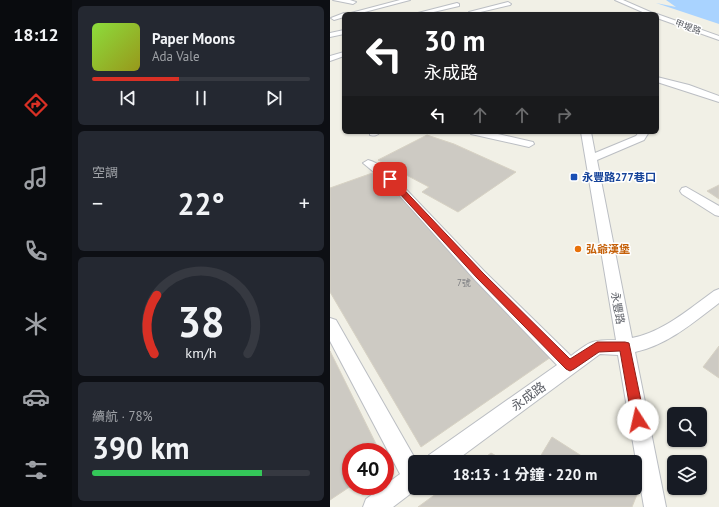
<!DOCTYPE html>
<html lang="zh-TW">
<head>
<meta charset="utf-8">
<style>
  :root { --surface:#171b24; --page:#242831; --text:#f1f3f6; --muted:#9ea1a6; --line:#363941; --accent:#d93025 }
  body { margin:0; font-family:"PT Sans","Noto Sans TC",sans-serif; background:var(--page); color:var(--text); height:100vh; display:flex; flex-direction:column; font-size:15px; white-space:nowrap }
  * { box-sizing:border-box; margin:0 }
  p { font-size:13px; color:var(--muted) }
  .icon { flex:none; width:22px; height:22px; fill:none; stroke:currentColor; stroke-width:2; stroke-linecap:round; stroke-linejoin:round }
  .map { position:relative; flex:1; overflow:hidden }
  .sheet { display:flex; flex-direction:column; gap:6px; padding:6px; background:#0d0f14; width:258px }
  .sheet>* { flex:none }
  .top-card { position:absolute; left:12px; top:12px; width:317px; height:122px; border-radius:6px; box-shadow:0 1px 3px #0004; background:#202124; color:#fff; overflow:hidden }
  .controls { position:absolute; left:337px; top:407px; display:grid; gap:8px }
  .controls a { display:grid; place-items:center; width:40px; height:40px; border-radius:6px; background:var(--surface); box-shadow:0 1px 3px #0004; font-size:20px }
  .speed { position:absolute; left:12px; top:443px; display:flex; gap:8px; font-size:20px; font-weight:700; text-align:center }
  .speed>* { display:grid; place-content:center; width:52px; height:52px; border-radius:50%; background:var(--surface); box-shadow:0 1px 3px #0004; line-height:1 }
  .speed .limit { border:6px solid #d22; background:#fff; color:#111 }
  .pin { position:absolute; display:grid; place-items:center; width:34px; height:34px; color:#fff; margin:-17px; border-radius:8px; box-shadow:0 2px 6px #0006 }
  .me { position:absolute; width:44px; margin:-22px; rotate:350deg; stroke-linejoin:round; filter:drop-shadow(0 0 3px #0008) }
  .turn { display:flex; align-items:center; gap:14px; height:84px; padding:0 16px; font-size:18px }
  .turn .icon { width:52px; height:52px; stroke-width:2.5 }
  .turn b { display:block; font-size:28px; line-height:34px }
  .lanes { display:flex; align-items:center; height:38px; padding:0 16px; background:#0003; justify-content:center; gap:20px; direction:ltr }
  .lanes .off { opacity:.35 }
  .big { font-size:30px; font-weight:700; line-height:1.1 }
  .sheet .card { flex:1; display:flex; flex-direction:column; justify-content:center; gap:6px; min-width:0; padding:0 14px; border-radius:6px; background:var(--page) }
  .sheet .dial { align-items:center; gap:0 }
  .dial svg { height:104px; overflow:visible; fill:none; stroke:var(--line); stroke-width:7; stroke-linecap:round; text-anchor:middle }
  .dial text { fill:var(--text); stroke:none }
  .song { display:flex; align-items:center; gap:12px }
  .cover { width:48px; height:48px; border-radius:6px; background:linear-gradient(135deg,hsl(90 70% 55%),hsl(60 70% 35%)) }
  .played { height:4px; border-radius:2px; background:linear-gradient(90deg,var(--accent) 40%,var(--line) 40%) }
  .keys { display:flex; justify-content:space-around; direction:ltr }
  .heat { display:flex; justify-content:space-between; align-items:center; font-size:22px; direction:ltr }
  .charge { height:6px; border-radius:3px; background:linear-gradient(90deg,#34c759 78%,var(--line) 0) }
  .trip { position:absolute; left:78px; top:455px; width:234px; height:40px; border-radius:6px; background:var(--surface); box-shadow:0 1px 3px #0004; font-weight:700; line-height:40px; text-align:center }
  main { display:flex; flex:1; min-height:0 }
  .tabs { display:flex; flex-direction:column; width:72px; justify-content:space-around; align-items:center; background:#090b0e; color:var(--muted) }
  .tabs .icon { width:28px; height:28px }
  .tabs .selected { color:var(--accent) }
  .tabs b { font-size:18px; color:var(--text) }
  .map>svg:first-child { display:block }
  .water { fill:#a9d3ff }
  .building { fill:#cdcac3; stroke:#d7d2c4 }
  .lines { fill:none; stroke-linecap:round; stroke-linejoin:round }
  .minor-casing { stroke:#bbbec3; stroke-width:2 }
  .minor { fill:#fff; fill-rule:evenodd }
  .route { fill:#d93025; stroke:#8d1f18 }
  .transit-dot { fill:#1a4fb4; stroke:#fff; stroke-width:1.5 }
  .food-dot { fill:#e8710a; stroke:#fff; stroke-width:1.5 }
  .labels { text-anchor:middle; stroke-width:3; stroke-linejoin:round; paint-order:stroke }
  .far-street-label { font-size:9px; fill:#5e6168; stroke:#fff }
  .number-label { font-size:9px; fill:#7a7b7f }
  .transit-label { font-size:11px; font-weight:bold; fill:#164399; stroke:#fff; text-anchor:start }
  .food-label { font-size:11px; font-weight:bold; fill:#c56008; stroke:#fff; text-anchor:start }
  .street-label { font-size:11px; fill:#5e6168; stroke:#fff }
  .near-street-label { font-size:13px; fill:#5e6168; stroke:#fff }
</style>
</head>
<body>
<main>
<nav class="tabs">
<b>18:12</b>
<svg class="icon selected" aria-label="directions" viewBox="0 0 24 24"><path d="M12 3l9 9-9 9-9-9zM9 14v-3h6M13 9l2 2-2 2"/></svg>
<svg class="icon" aria-label="music" viewBox="0 0 24 24"><path d="M9 18V5l10-2v13"/><circle cx="6" cy="18" r="3"/><circle cx="16" cy="16" r="3"/></svg>
<svg class="icon" aria-label="phone" viewBox="0 0 24 24"><path d="M5 4h4l2 5-3 2q2 4 5 5l2-3 5 2v4C11 20 4 13 5 4z"/></svg>
<svg class="icon" aria-label="climate" viewBox="0 0 24 24"><path d="M12 3v18M4 7l16 10M4 17L20 7"/></svg>
<svg class="icon" aria-label="car" viewBox="0 0 24 24"><path d="M5 17H2v-5l4-1 3-4h7l3 4 3 1v5h-3M9 17h6M6 11h13"/><circle cx="7" cy="17" r="2"/><circle cx="17" cy="17" r="2"/></svg>
<svg class="icon" aria-label="filters" viewBox="0 0 24 24"><path d="M4 7h16M4 17h16"/><circle cx="9" cy="7" r="2"/><circle cx="15" cy="17" r="2"/></svg>
</nav>
<section class="sheet">
<div class="card">
<div class="song"><i class="cover"></i><div><b>Paper Moons</b><p>Ada Vale</p></div></div>
<div class="played"></div>
<div class="keys"><svg class="icon" aria-label="previous" viewBox="0 0 24 24"><path d="M18 5L8 12l10 7zM5 5v14"/></svg><svg class="icon" aria-label="pause" viewBox="0 0 24 24"><path d="M8 5v14M16 5v14"/></svg><svg class="icon" aria-label="next" viewBox="0 0 24 24"><path d="M6 5l10 7-10 7zM19 5v14"/></svg></div>
</div>
<div class="card"><p>空調</p>
<div class="heat"><a>−</a><b class="big">22°</b><a>+</a></div>
</div>
<div class="card dial"><svg viewBox="0 0 100 80">
<path d="M14 69A42 42 0 1 1 86 69"/>
<path d="M14 69A42 42 0 0 1 16 24" stroke="#d93025"/>
<text x="50" y="56" font-size="32" font-weight="700">38</text>
<text x="50" y="72" font-size="11">km/h</text>
</svg></div>
<div class="card"><p>續航 · 78%</p><b class="big">390 km</b><div class="charge"></div></div>
</section>
<div class="map">
<svg width="389" height="507" viewBox="0 0 389 507">
  <rect width="100%" height="100%" fill="#f1f0e6"/>
  <polygon class="water" points="336,0 389,0 389,24 326,3 346,7"/>
  <g class="building">
    <polygon points="97,135 124,144 186,172 128,212 92,192 99,187 48,160"/>
    <polygon points="48,171 221,357 91,447 0,292 0,188"/>
    <polygon points="389,185 389,199 377,191"/>
    <polygon points="389,346 389,378 373,367"/>
    <polygon points="0,351 50,452 21,452 21,486 0,500"/>
    <polygon points="222,437 261,462 207,462"/>
    <polygon points="161,453 177,462 149,462"/>
    <polygon points="114,488 302,488 308,492 302,507 88,507"/>
  </g>
  <g class="lines">
    <g class="minor-casing">
      <g id="minor">
        <polygon points="3,0 20,0 26,2 23,4"/>
        <polygon points="70,0 80,0 27,14 17,14"/>
        <polygon points="285,0 293,0 325,14 317,14"/>
        <polygon points="178,2 181,4 180,5 142,14 139,12"/>
        <polygon points="127,3 129,4 129,6 95,14 84,14"/>
        <polygon points="14,13 16,14 14,14 14,17 4,20 1,18"/>
        <polygon points="327,14 389,36 389,40 327,18"/>
        <polygon points="14,30 14,34 0,37 0,33"/>
        <polygon points="14,52 14,56 0,61 0,56"/>
        <polygon points="327,77 359,85 389,96 389,102 327,82"/>
        <path d="M40,132H50C47,136 45,136 40,135Z"/>
        <polygon points="140,132 159,132 203,142 204,144 199,147 141,134"/>
        <path d="M251,132H261L265,153L306,136L309,132H319L314,140L267,160L302,338C333,332 359,309 384,291L389,289V303C363,323 337,345 305,352L336,507H314L288,355L270,354L124,462H96L99,455L227,365L145,280L62,187L33,163L38,160C50,163 61,174 70,183L155,272L241,356C261,341 261,340 286,340Z"/>
        <polygon points="356,187 389,206 389,216 385,215 352,194 350,191 352,188"/>
        <polygon points="0,318 6,320 87,462 85,462 85,488 88,488 63,507 33,507 36,499 70,474 0,341"/>
      </g>
    </g>
    <use href="#minor" class="minor"/>
  </g>
  <polygon class="route" points="60,177 63,178 153,273 240,359 267,342 295,342 299,343 315,420 313,424 308,426 304,424 302,420 290,351 269,352 244,369 240,371 236,369 147,278 58,181 56,179"/>
  <rect class="transit-dot" x="240" y="173" width="8" height="8" rx="2"/>
  <circle class="food-dot" cx="248" cy="249" r="4"/>
  <g class="labels">
    <g class="far-street-label">
      <text transform="translate(358 27) rotate(20)" y="3">甲堤路</text>
    </g>
    <g class="number-label">
      <text x="134" y="286">7號</text>
    </g>
    <g class="transit-label">
      <text x="252" y="181">永豐路277巷口</text>
    </g>
    <g class="food-label">
      <text x="256" y="253">弘爺漢堡</text>
    </g>
    <g class="street-label">
      <text transform="translate(288 308) rotate(80)" y="4">永豐路</text>
    </g>
    <g class="near-street-label">
      <text transform="translate(198 396) rotate(-36)" y="5">永成路</text>
    </g>
  </g>
</svg>
<div class="controls">
<a><svg class="icon" aria-label="search" viewBox="0 0 24 24"><circle cx="10" cy="10" r="6"/><path d="M15 15l6 6"/></svg></a>
<a><svg class="icon" aria-label="layers" viewBox="0 0 24 24"><path d="M12 4l9 5-9 5-9-5zM3 14l9 5 9-5"/></svg></a>
</div>
<div class="speed"><div class="limit">40</div></div>
<div class="pin" style="left:60px;top:179px;background:#d93025"><svg class="icon" aria-label="arrive" viewBox="0 0 24 24"><path d="M6 21V4h12l-3 4 3 4H6"/></svg></div>
<svg class="me" style="left:308px;top:420px" viewBox="-20 -20 40 40"><circle r="19" fill="#fff"/><path d="M0-13L10 11 0 6-10 11z" fill="#d93025"/></svg>
<div class="trip">18:13 · 1 分鐘 · 220 m</div>
<div class="top-card">
<div class="turn"><svg class="icon" aria-label="left" viewBox="0 0 24 24"><path d="M17 20v-9H6M10 6l-5 5 5 5"/></svg><div><b>30 m</b>永成路</div></div>
<div class="lanes"><svg class="icon" aria-label="left" viewBox="0 0 24 24"><path d="M17 20v-9H6M10 6l-5 5 5 5"/></svg><svg class="icon off" aria-label="ahead" viewBox="0 0 24 24"><path d="M12 20V5M6 11l6-6 6 6"/></svg><svg class="icon off" aria-label="ahead" viewBox="0 0 24 24"><path d="M12 20V5M6 11l6-6 6 6"/></svg><svg class="icon off" aria-label="right" viewBox="0 0 24 24"><path d="M7 20v-9h11M14 6l5 5-5 5"/></svg></div>
</div>
</div>
</main>
</body>
</html>
